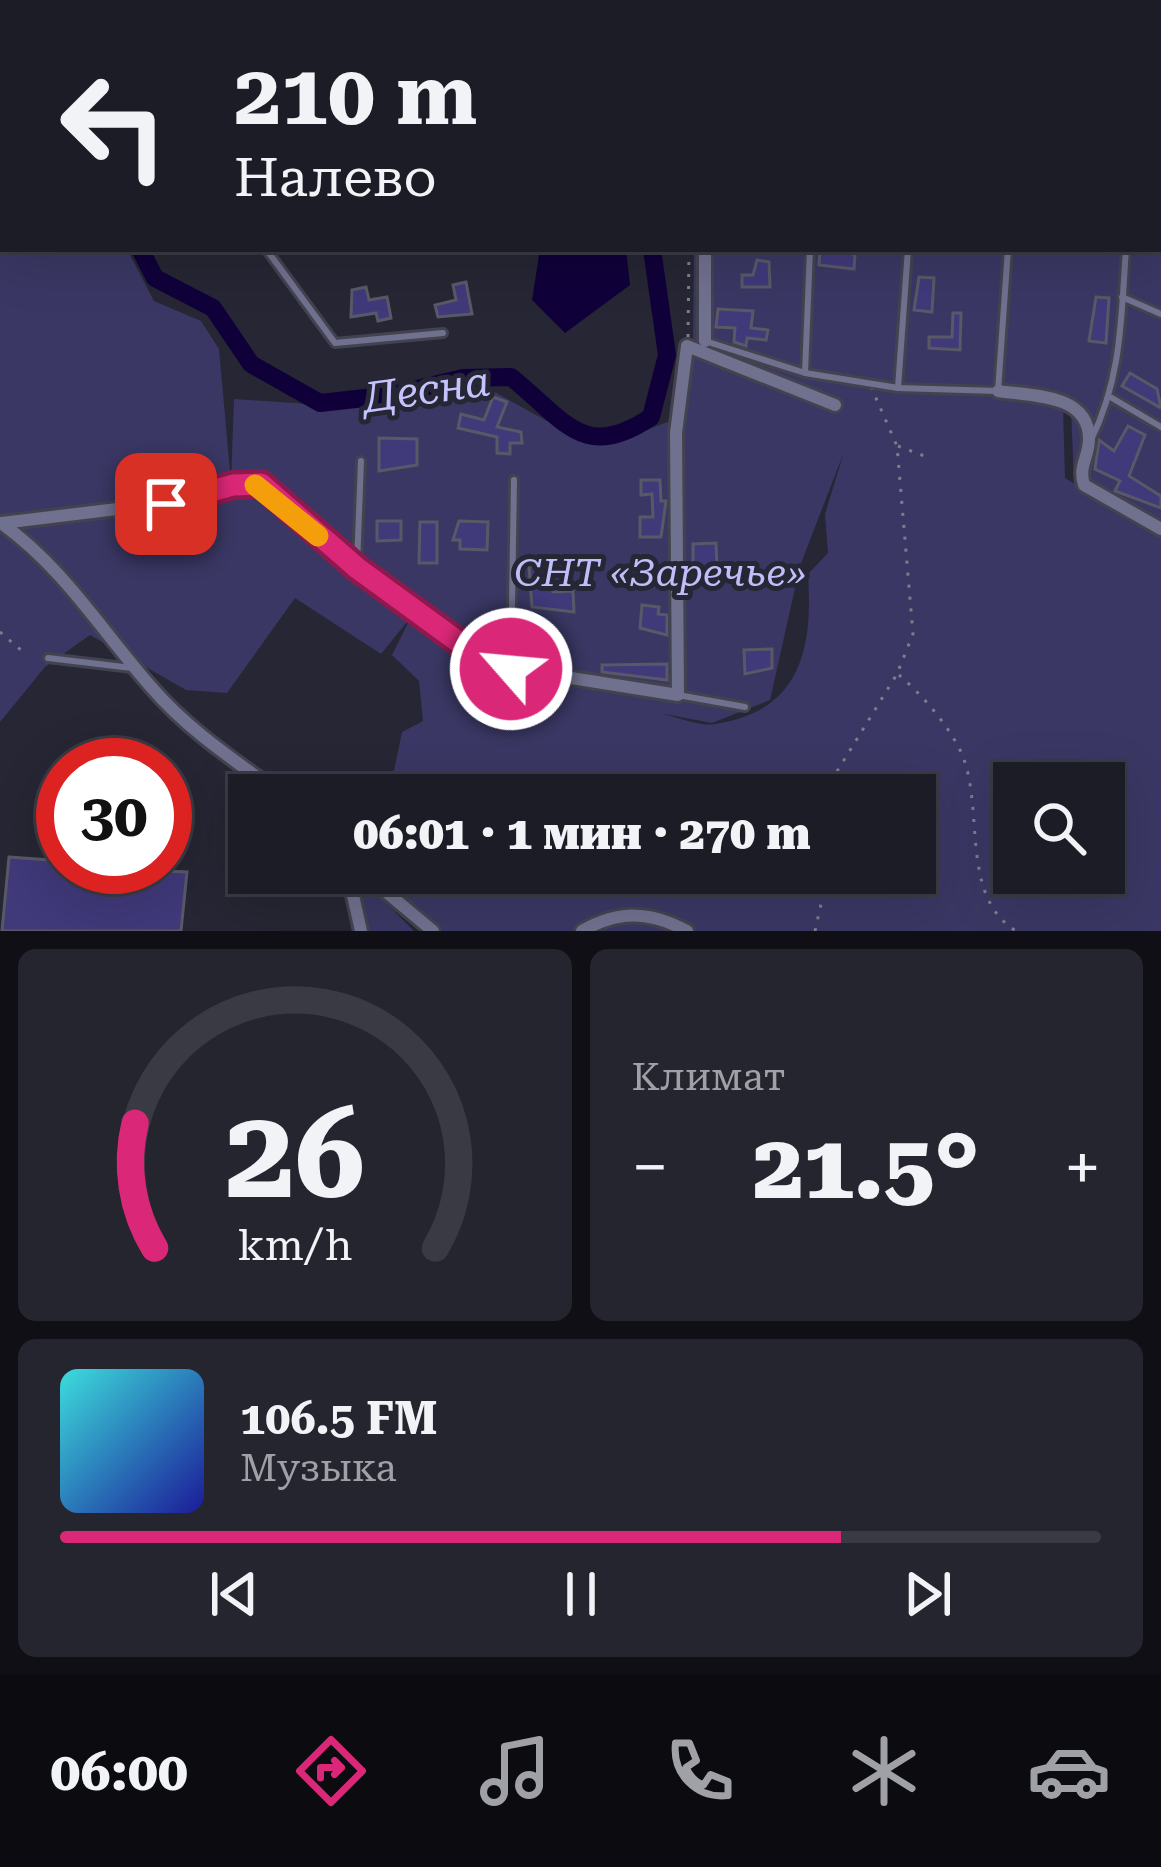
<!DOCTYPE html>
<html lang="ru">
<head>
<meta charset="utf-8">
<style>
  :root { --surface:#1c1c27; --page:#25252f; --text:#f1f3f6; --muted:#a0a1a7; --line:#3a3a44; --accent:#db2777 }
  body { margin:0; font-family:"Roboto Serif",serif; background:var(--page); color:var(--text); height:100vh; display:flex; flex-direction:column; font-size:45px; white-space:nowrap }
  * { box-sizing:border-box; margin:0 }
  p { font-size:39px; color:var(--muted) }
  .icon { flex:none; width:66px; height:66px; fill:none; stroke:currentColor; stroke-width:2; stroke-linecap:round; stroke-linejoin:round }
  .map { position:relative; height:931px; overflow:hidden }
  .sheet { display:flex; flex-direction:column; gap:18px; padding:18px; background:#0f0f15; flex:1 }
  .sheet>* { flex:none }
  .guide { position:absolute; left:0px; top:0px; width:1161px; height:252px; box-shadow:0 12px 48px #0002,0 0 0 3px var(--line); background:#1c1c27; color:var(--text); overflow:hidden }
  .fabs { position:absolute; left:993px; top:762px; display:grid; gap:24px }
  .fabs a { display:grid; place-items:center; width:132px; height:132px; border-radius:0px; background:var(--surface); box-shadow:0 12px 48px #0002,0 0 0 3px var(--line); font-size:60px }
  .speed { position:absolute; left:36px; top:738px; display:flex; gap:24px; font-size:60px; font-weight:700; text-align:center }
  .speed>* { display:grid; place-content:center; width:156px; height:156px; border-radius:50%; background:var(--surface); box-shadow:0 12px 48px #0002,0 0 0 3px var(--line); line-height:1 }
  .speed .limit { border:18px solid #d22; background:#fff; color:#111 }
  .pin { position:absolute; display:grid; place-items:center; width:102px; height:102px; color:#fff; margin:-51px; border-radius:24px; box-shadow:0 6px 18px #0006 }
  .me { position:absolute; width:132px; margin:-66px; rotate:297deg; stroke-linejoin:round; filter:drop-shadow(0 0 9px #0008) }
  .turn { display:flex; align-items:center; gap:42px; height:252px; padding:0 36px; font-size:54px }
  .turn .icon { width:156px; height:156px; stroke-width:2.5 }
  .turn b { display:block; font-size:84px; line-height:102px }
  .big { font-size:90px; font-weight:800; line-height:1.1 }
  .sheet .widget { flex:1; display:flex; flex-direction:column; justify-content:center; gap:18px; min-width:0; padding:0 42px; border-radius:18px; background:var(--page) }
  .sheet .dial { align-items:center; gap:0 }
  .dial svg { height:312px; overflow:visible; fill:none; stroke:var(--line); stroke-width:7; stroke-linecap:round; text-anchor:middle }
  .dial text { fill:var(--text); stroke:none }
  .song { display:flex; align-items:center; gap:36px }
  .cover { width:144px; height:144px; border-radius:18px; background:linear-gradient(135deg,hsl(180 70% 55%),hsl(240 70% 35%)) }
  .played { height:12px; border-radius:6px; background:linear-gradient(90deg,var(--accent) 75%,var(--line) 75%) }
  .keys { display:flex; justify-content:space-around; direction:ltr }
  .heat { display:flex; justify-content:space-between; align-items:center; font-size:66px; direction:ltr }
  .sheet .tiles { flex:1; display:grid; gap:18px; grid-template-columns:1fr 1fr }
  .widget:last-child { grid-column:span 2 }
  .trip { position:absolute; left:228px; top:774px; width:708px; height:120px; border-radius:0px; background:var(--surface); box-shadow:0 12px 48px #0002,0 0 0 3px var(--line); font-weight:800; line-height:120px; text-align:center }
  .menu { display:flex; height:192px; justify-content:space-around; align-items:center; background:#0b0b10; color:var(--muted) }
  .menu .icon { width:84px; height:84px }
  .menu .selected { color:var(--accent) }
  .menu b { font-size:54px; color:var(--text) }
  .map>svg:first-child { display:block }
  .green { fill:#3a3764; fill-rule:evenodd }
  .water { fill:#10003a }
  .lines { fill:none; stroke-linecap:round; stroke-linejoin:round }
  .river { stroke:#10003a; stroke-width:18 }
  .building { fill:#40397a; stroke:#585867; stroke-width:3 }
  .lane-casing { stroke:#434350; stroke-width:12 }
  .street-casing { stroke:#434350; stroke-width:18 }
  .path { stroke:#7e7e8a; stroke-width:3; stroke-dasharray:3 9; stroke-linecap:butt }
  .lane { stroke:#70708f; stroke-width:6 }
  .street { stroke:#70708f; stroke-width:12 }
  .route-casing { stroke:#8e194d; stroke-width:30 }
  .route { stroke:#db2777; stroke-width:21 }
  .slow { stroke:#f59e0b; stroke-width:21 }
  .labels { text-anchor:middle; stroke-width:10; stroke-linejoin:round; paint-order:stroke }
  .park-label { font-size:39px; font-style:italic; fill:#bfbef9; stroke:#262634 }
  .water-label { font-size:42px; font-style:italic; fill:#c4c3fe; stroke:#262634 }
</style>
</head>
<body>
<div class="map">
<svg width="1161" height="931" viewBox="0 0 1161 931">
  <rect width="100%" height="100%" fill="#262634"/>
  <g class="green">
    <path d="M0,0H130L3,3V249H127L154,301L201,321L219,349L231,482L234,399L325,405L491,390L576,437L620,440L670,421L683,343H693L694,249H1158L1161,177V527L1074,482L1071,410L1063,408L1065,478L1161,535V931H443L379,873H915V795H389L402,732L423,721L419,681L392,655L411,617L381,654L295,598L227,693L186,690L90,635L45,667L0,722ZM844,452L825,514L828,553L808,574C813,649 801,711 715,724C699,727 675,716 659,713L712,723L770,700L800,566ZM262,494L479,662L260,497L234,499ZM1014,783H1104V873H1014Z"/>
    <polygon points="161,0 493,0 494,3 161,3"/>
    <polygon points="371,888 414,931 369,931 362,898"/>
  </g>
  <polygon class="water" points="540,249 626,249 630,285 565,333 532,300"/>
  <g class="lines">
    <g class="river">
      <polyline points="138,3 138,0"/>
      <polyline points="1158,133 1161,136"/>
      <path d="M140,249L155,278L213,308L251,364L320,403L392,395L463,378L511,377C564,419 583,463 651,417L667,355L652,249"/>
    </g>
  </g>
  <g class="building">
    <polygon points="820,251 855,254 854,269 819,265"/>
    <polygon points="757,260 769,262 770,287 742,287 742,275 753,275"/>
    <polygon points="919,277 934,278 932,312 914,310"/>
    <polygon points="466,282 472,314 438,317 435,305 456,300 453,285"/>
    <polygon points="366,287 369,300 387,297 391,318 378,321 376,313 351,317 352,290"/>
    <polygon points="1096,297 1109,298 1106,343 1089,341"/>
    <polygon points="718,309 753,311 751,328 768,330 766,340 747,338 746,346 734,342 735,328 716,327"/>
    <polygon points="953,313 961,313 960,350 929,348 929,337 952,337"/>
    <polygon points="1130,373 1157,389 1161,408 1122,386"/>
    <polygon points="493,397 507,402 497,427 521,432 522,443 510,443 510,454 497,453 497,437 458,428 461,414 484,420"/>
    <polygon points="1128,426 1145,435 1129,476 1161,496 1161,508 1115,491 1120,481 1095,469 1099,440 1114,451"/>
    <polygon points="379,438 417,439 417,465 379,471"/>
    <polygon points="641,480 660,480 661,501 666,501 661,537 640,537 640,517 653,517 652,494 641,495"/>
    <polygon points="377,521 401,521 401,540 377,541"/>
    <polygon points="459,521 488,522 487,550 460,549 460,540 453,540"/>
    <polygon points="420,522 437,522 437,563 419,563"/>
    <polygon points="716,543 717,568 693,568 693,544"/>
    <polygon points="550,564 553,592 573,591 574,612 532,607 529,566"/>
    <polygon points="642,605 659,607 658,614 667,615 667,635 640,628"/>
    <polygon points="772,649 772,668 745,674 744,650"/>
    <polygon points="667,664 667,680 602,672 602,665"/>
    <polygon points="9,857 63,861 63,867 187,872 181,931 2,931"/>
  </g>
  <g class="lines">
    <g class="lane-casing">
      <g id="lane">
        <polyline points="493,0 495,3"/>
        <polyline points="796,0 797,3"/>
        <polyline points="266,249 335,343 443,333"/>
        <polyline points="1122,297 1161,314"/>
        <polyline points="705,341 805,373 810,249"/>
        <polyline points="805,373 898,388 908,249"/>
        <polyline points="898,388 998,391 1008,249"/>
        <polyline points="1112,398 1161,427"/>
        <path d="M1091,440C1122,377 1121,317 1126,249"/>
        <polyline points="357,565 361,461"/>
        <polyline points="48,658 132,668"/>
        <polyline points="511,665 514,480"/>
        <polyline points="678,695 745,707"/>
      </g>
    </g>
    <g class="street-casing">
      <g id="street">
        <polyline points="1061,0 1063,3"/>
        <polyline points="162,3 162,0"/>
        <polyline points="1135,3 1136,0"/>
        <polyline points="1158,65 1161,67"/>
        <polyline points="1158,191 1161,193"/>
        <polyline points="705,249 705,341"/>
        <path d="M998,391C1030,396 1089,393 1089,439C1089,457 1078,466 1084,485L1161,529"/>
        <path d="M1,523C64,568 101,630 152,688C189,731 237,762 282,795"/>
        <polyline points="2,523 191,500 233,485 261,484 357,568 490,665 678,695 676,433 687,346 835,405"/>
        <polyline points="348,873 361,931"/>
        <polyline points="353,881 373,881 433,931"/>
        <path d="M582,931C619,910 650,911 687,931"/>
      </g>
    </g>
    <g class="path">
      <polyline points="29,0 30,3"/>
      <polyline points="688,337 689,249"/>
      <polyline points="898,446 927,457"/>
      <polyline points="0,632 22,651"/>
      <path d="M899,675C921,694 945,721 959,748C987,801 957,895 1016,931"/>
      <polyline points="837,795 836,773 897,674 913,634 897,446 872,389"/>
      <polyline points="815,931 828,873"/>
    </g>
    <use href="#lane" class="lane"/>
    <use href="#street" class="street"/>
  </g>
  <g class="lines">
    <g class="route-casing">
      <polyline id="route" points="166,504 233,485 261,484 357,568 490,665 511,669"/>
    </g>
    <use href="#route" class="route"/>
    <polyline class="slow" points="255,485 318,536"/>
  </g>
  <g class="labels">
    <g class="park-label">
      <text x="660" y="586">СНТ «Заречье»</text>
    </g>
    <g class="water-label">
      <text transform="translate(426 389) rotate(-8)" y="15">Десна</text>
    </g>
  </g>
</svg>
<div class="fabs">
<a><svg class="icon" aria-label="search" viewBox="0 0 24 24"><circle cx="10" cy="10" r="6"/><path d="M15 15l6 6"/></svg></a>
</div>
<div class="speed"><div class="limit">30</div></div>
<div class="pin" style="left:166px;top:504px;background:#d93025"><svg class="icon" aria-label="arrive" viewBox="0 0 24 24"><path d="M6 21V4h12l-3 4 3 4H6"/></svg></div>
<svg class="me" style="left:511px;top:669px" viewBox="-20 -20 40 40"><circle r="17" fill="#db2777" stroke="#fff" stroke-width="3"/><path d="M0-11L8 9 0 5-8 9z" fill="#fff"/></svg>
<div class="trip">06:01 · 1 мин · 270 m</div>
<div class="guide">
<div class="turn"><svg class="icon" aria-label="left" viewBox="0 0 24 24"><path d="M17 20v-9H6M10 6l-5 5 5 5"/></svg><div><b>210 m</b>Налево</div></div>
</div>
</div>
<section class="sheet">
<div class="tiles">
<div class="widget dial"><svg viewBox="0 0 100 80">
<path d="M14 69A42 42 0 1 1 86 69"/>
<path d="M14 69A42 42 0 0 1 9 37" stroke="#db2777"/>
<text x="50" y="56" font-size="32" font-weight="700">26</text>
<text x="50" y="72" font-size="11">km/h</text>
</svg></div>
<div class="widget"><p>Климат</p>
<div class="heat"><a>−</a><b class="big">21.5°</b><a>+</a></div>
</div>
<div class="widget">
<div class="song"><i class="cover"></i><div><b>106.5 FM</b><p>Музыка</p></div></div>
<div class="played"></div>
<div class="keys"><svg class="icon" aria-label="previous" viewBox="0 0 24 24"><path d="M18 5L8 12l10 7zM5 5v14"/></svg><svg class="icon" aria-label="pause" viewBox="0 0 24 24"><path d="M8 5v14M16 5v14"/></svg><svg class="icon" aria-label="next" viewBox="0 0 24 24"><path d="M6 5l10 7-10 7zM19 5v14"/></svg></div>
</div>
</div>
</section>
<nav class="menu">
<b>06:00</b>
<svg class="icon selected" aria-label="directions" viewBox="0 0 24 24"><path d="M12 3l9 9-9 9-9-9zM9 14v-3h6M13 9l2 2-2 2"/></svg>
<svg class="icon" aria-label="music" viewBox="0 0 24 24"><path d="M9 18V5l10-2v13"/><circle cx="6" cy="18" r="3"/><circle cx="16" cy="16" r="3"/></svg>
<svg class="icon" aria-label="phone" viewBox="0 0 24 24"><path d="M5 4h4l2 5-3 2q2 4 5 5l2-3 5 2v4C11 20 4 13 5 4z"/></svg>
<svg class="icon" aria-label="climate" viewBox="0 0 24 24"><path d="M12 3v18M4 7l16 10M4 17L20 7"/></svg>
<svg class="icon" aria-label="car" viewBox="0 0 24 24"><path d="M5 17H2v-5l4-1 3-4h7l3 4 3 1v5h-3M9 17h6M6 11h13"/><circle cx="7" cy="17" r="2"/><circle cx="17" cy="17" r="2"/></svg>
</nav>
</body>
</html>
